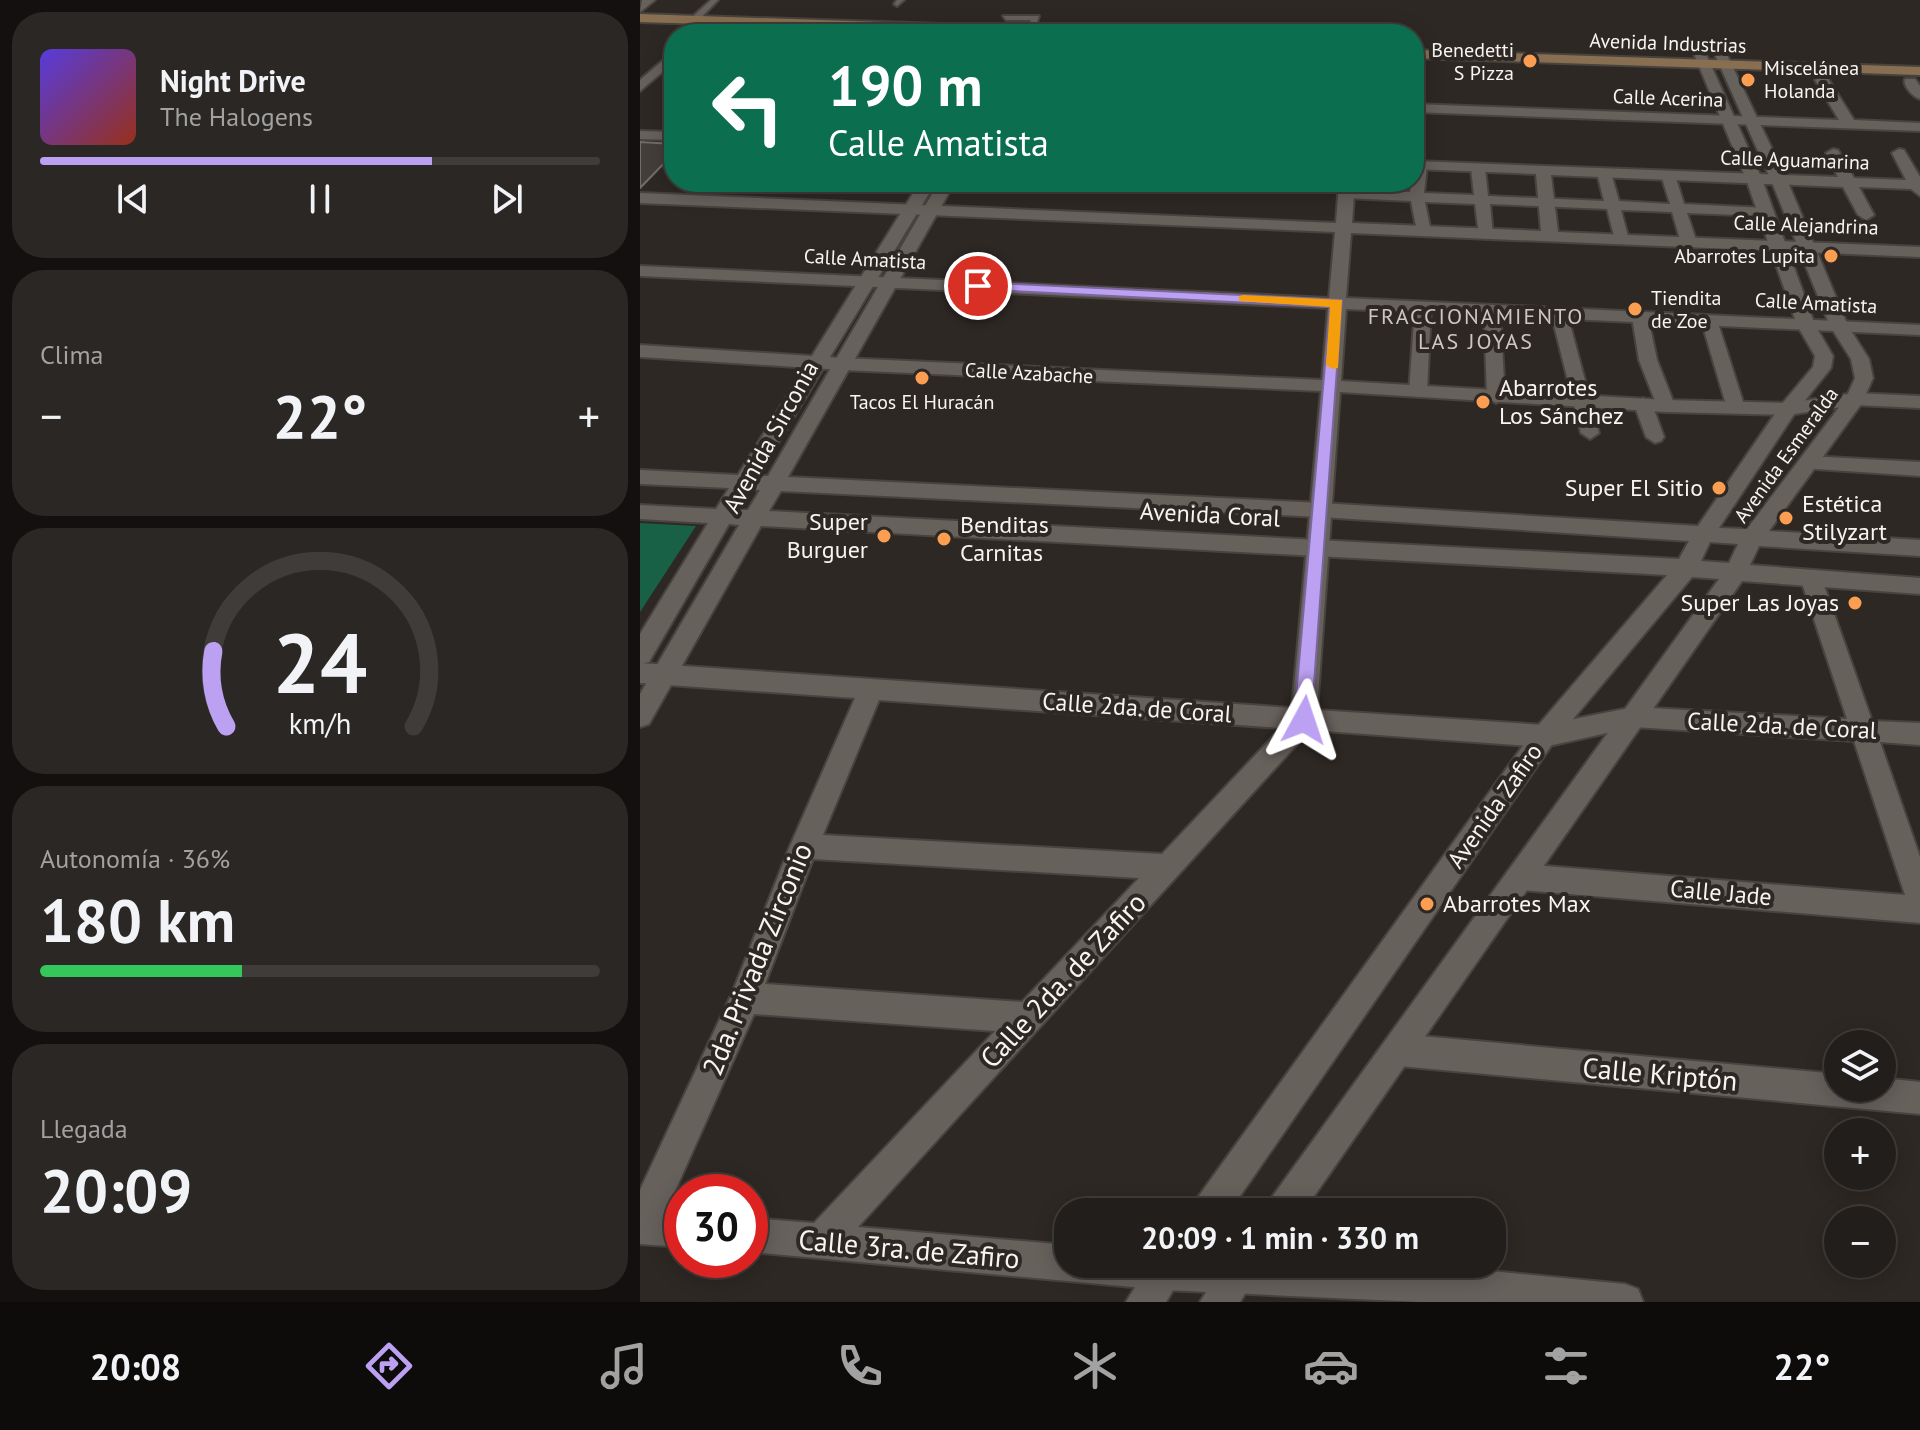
<!DOCTYPE html>
<html lang="es">
<head>
<meta charset="utf-8">
<style>
  :root { --surface:#221e1b; --page:#2a2724; --text:#f1f3f6; --muted:#a2a2a3; --line:#3f3c3a; --accent:#bca0f2 }
  body { margin:0; font-family:"PT Sans",sans-serif; background:var(--page); color:var(--text); height:100vh; display:flex; flex-direction:column; font-size:30px; white-space:nowrap }
  * { box-sizing:border-box; margin:0 }
  p { font-size:26px; color:var(--muted) }
  .icon { flex:none; width:44px; height:44px; fill:none; stroke:currentColor; stroke-width:2; stroke-linecap:round; stroke-linejoin:round }
  .map { position:relative; flex:1; overflow:hidden }
  .drawer { display:flex; flex-direction:column; gap:12px; padding:12px; background:#13100f; width:640px }
  .drawer>* { flex:none }
  .hud { position:absolute; left:24px; top:24px; width:760px; height:168px; border-radius:32px; box-shadow:0 4px 20px #0003,0 0 0 2px var(--line); background:#0b6e4f; color:#fff; overflow:hidden }
  .buttons { position:absolute; left:1184px; top:1030px; display:grid; gap:16px }
  .buttons a { display:grid; place-items:center; width:72px; height:72px; border-radius:50%; background:var(--surface); box-shadow:0 4px 20px #0003,0 0 0 2px var(--line); font-size:40px }
  .speed { position:absolute; left:24px; top:1174px; display:flex; gap:16px; font-size:40px; font-weight:700; text-align:center }
  .speed>* { display:grid; place-content:center; width:104px; height:104px; border-radius:50%; background:var(--surface); box-shadow:0 4px 20px #0003,0 0 0 2px var(--line); line-height:1 }
  .speed .limit { border:12px solid #d22; background:#fff; color:#111 }
  .pin { position:absolute; display:grid; place-items:center; width:68px; height:68px; color:#fff; margin:-34px; border:4px solid #fff; border-radius:50%; box-shadow:0 2px 8px #0007 }
  .me { position:absolute; width:88px; margin:-44px; rotate:5deg; stroke-linejoin:round; filter:drop-shadow(0 0 6px #0008) }
  .turn { display:flex; align-items:center; gap:28px; height:168px; padding:0 32px; font-size:36px }
  .turn .icon { width:104px; height:104px; stroke-width:2.5 }
  .turn b { display:block; font-size:56px; line-height:68px }
  .big { font-size:60px; font-weight:800; line-height:1.1 }
  .drawer .card { flex:1; display:flex; flex-direction:column; justify-content:center; gap:12px; min-width:0; padding:0 28px; border-radius:32px; background:var(--page) }
  .drawer .dial { align-items:center; gap:0 }
  .dial svg { height:208px; overflow:visible; fill:none; stroke:var(--line); stroke-width:7; stroke-linecap:round; text-anchor:middle }
  .dial text { fill:var(--text); stroke:none }
  .song { display:flex; align-items:center; gap:24px }
  .cover { width:96px; height:96px; border-radius:12px; background:linear-gradient(135deg,hsl(250 70% 55%),hsl(10 70% 35%)) }
  .played { height:8px; border-radius:4px; background:linear-gradient(90deg,var(--accent) 70%,var(--line) 70%) }
  .keys { display:flex; justify-content:space-around; direction:ltr }
  .heat { display:flex; justify-content:space-between; align-items:center; font-size:44px; direction:ltr }
  .charge { height:12px; border-radius:6px; background:linear-gradient(90deg,#34c759 36%,var(--line) 0) }
  .trip { position:absolute; left:414px; top:1198px; width:452px; height:80px; border-radius:32px; background:var(--surface); box-shadow:0 4px 20px #0003,0 0 0 2px var(--line); font-weight:800; line-height:80px; text-align:center }
  .menu { display:flex; height:128px; justify-content:space-around; align-items:center; background:#0e0c0b; color:var(--muted) }
  .menu .icon { width:56px; height:56px }
  .menu .current { color:var(--accent) }
  .menu b { font-size:36px; color:var(--text) }
  main { display:flex; flex:1; min-height:0 }
  .map>svg:first-child { display:block }
  .green { fill:#186146 }
  .building { fill:#433e39; stroke:#736d67; stroke-width:2 }
  .lines { fill:none; stroke-linecap:round; stroke-linejoin:round }
  .service-casing { stroke:#48433f; stroke-width:4 }
  .pedestrian-casing { stroke:#48433f; stroke-width:4 }
  .minor-casing { stroke:#48433f; stroke-width:4 }
  .tertiary-casing { stroke:#48433f; stroke-width:4 }
  .secondary-casing { stroke:#48433f; stroke-width:4 }
  .service { fill:#67615c; fill-rule:evenodd }
  .pedestrian { fill:#67615c; fill-rule:evenodd }
  .minor { fill:#67615c; fill-rule:evenodd }
  .tertiary { fill:#67615c; fill-rule:evenodd }
  .secondary { fill:#896f51; fill-rule:evenodd }
  .route { fill:#bca0f2; stroke:#7a689d; stroke-width:2 }
  .slow { fill:#f59e0b }
  .poi-dot { fill:#fb9e51; stroke:#2e2824; stroke-width:3 }
  .labels { text-anchor:middle; stroke-width:8; stroke-linejoin:round; paint-order:stroke }
  .far-street-label { font-size:20px; fill:#f8f4f1; stroke:#2e2824 }
  .far-poi-label { font-size:20px; fill:#f8f4f1; stroke:#2e2824; text-anchor:end }
  .far-neighbourhood-label { font-size:22px; letter-spacing:2px; fill:#cec7c1; stroke:#2e2824 }
  .poi-label { font-size:24px; fill:#f8f4f1; stroke:#2e2824; text-anchor:start }
  .street-label { font-size:24px; fill:#f8f4f1; stroke:#2e2824 }
  .near-street-label { font-size:28px; fill:#f8f4f1; stroke:#2e2824 }
</style>
</head>
<body>
<main>
<section class="drawer">
<div class="card">
<div class="song"><i class="cover"></i><div><b>Night Drive</b><p>The Halogens</p></div></div>
<div class="played"></div>
<div class="keys"><svg class="icon" aria-label="previous" viewBox="0 0 24 24"><path d="M18 5L8 12l10 7zM5 5v14"/></svg><svg class="icon" aria-label="pause" viewBox="0 0 24 24"><path d="M8 5v14M16 5v14"/></svg><svg class="icon" aria-label="next" viewBox="0 0 24 24"><path d="M6 5l10 7-10 7zM19 5v14"/></svg></div>
</div>
<div class="card"><p>Clima</p>
<div class="heat"><a>−</a><b class="big">22°</b><a>+</a></div>
</div>
<div class="card dial"><svg viewBox="0 0 100 80">
<path d="M14 69A42 42 0 1 1 86 69"/>
<path d="M14 69A42 42 0 0 1 9 40" stroke="#bca0f2"/>
<text x="50" y="56" font-size="32" font-weight="700">24</text>
<text x="50" y="72" font-size="11">km/h</text>
</svg></div>
<div class="card"><p>Autonomía · 36%</p><b class="big">180 km</b><div class="charge"></div></div>
<div class="card"><p>Llegada</p><b class="big">20:09</b></div>
</section>
<div class="map">
<svg width="1280" height="1302" viewBox="0 0 1280 1302">
  <rect width="100%" height="100%" fill="#2e2824"/>
  <polygon class="green" points="0,523 56,526 0,612"/>
  <polygon class="building" points="0,142 34,144 34,153 0,188"/>
  <g class="lines">
    <g class="service-casing">
      <g id="service">
        <polygon points="71,0 78,0 57,22 51,22 51,18"/>
        <polygon points="257,0 264,0 257,6 254,4"/>
        <polygon points="363,16 399,16 396,26 398,31 394,33 388,26 391,20 366,20"/>
      </g>
    </g>
    <g class="pedestrian-casing">
      <g id="pedestrian">
        <polygon points="780,162 787,166 784,193 834,195 831,168 838,164 845,168 848,196 964,201 957,173 964,169 971,173 979,201 1030,204 1021,175 1028,171 1035,175 1044,204 1126,208 1133,212 1126,216 1047,213 1057,243 1049,248 1041,243 1032,212 981,210 989,240 982,244 975,240 967,209 850,204 853,235 846,239 839,235 835,204 785,202 791,232 784,236 777,232 771,201 706,198 699,194 706,190 770,192 774,165"/>
        <polygon points="783,302 791,307 787,392 778,397 769,392 775,307"/>
        <polygon points="852,305 860,310 865,397 856,403 847,397 844,310"/>
        <polygon points="919,308 927,313 959,433 950,439 941,433 911,313"/>
        <polygon points="1000,312 1008,317 1017,360 1035,406 1032,410 1020,410 1017,406 999,360 992,317"/>
        <polygon points="1069,315 1077,320 1105,408 1102,412 1090,412 1087,408 1061,320"/>
        <polygon points="1003,398 1012,404 1024,437 1021,441 1015,443 1006,437 994,404"/>
      </g>
    </g>
    <g class="minor-casing">
      <g id="minor">
        <polygon points="2,0 15,0 0,12"/>
        <polygon points="60,26 66,30 63,34 50,34"/>
        <polygon points="34,51 34,62 0,91 0,80"/>
        <polygon points="1182,76 1187,77 1214,120 1280,123 1280,131 774,112 774,104 1199,120 1175,80"/>
        <path d="M1265,79H1275L1280,86V99C1273,97 1262,85 1265,79Z"/>
        <polygon points="0,131 34,132 34,140 0,139"/>
        <path d="M1193,149L1198,150L1214,178L1266,180L1252,153L1259,149L1264,150L1280,177V196L1271,189L1219,187L1234,215L1226,220L1218,215L1203,187L911,175L918,232L1280,247V257L711,233L706,298L1280,325V335L706,309L701,381L1026,400L1148,403L1215,393L1280,396V408L1215,405L1148,415L1026,412L700,392L677,710L904,725L994,707L1207,719L1161,580L1164,574L1172,572L1180,574L1232,721L1280,723V745L1240,742L1280,857V923L882,890L872,886L868,877L872,868L882,864L1265,895L1214,741L994,727L904,747L670,730L218,1227L428,1245V1264H733L820,1268L985,1284L998,1289L1003,1302H780L525,1290L110,1252V1218L174,1223L355,1031L114,1014L26,1211L42,1213V1247L0,1244V1190L93,991L150,846L215,698L0,683V663L652,708L681,391L202,370L0,357V345L202,358L682,380L688,308L0,276V266L689,298L695,232L0,203V193L696,223L699,182H715L712,223L901,231L896,174L774,169V161L1198,177L1186,153ZM239,700L641,728L522,854L183,835ZM173,859L499,878L382,1002L125,984Z"/>
        <polygon points="1168,456 1280,462 1280,476 1161,468 1158,463"/>
        <polygon points="759,1034 1198,1074 1198,1088 1242,1088 1242,1078 1280,1082 1280,1114 759,1066 748,1061 743,1050 748,1039"/>
      </g>
    </g>
    <g class="tertiary-casing">
      <g id="tertiary">
        <path d="M1060,50L1066,54L1122,179L1175,325L1193,356L1191,368L1155,413L1079,528L1107,529L1206,398L1215,378L1211,359L1190,326L1131,180L1075,55L1081,51L1087,55L1147,180L1208,326L1229,359L1233,378L1222,403L1129,531L1280,540V556L1119,546L1110,565L1280,578V594L1102,581L663,1212H625L630,1200L1079,579L1052,577L913,743L589,1212H551L556,1200L895,729L1027,575L121,526L9,724L0,727V694L99,525L89,524L9,662L0,664V634L68,523L0,519V505L76,509L89,488L0,484V470L98,475L280,182H296L118,476H128L299,182H315L148,477L681,503L1058,526L1141,405L1173,367L1175,356L1157,325L1106,179L1054,54ZM109,489L120,490L108,510H97ZM141,491L681,517L1049,541L1039,559L129,511ZM1070,542L1098,544L1089,563L1061,561Z"/>
        <polygon points="509,1264 549,1264 526,1302 486,1302"/>
        <polygon points="583,1264 623,1264 600,1302 560,1302"/>
      </g>
    </g>
    <g class="secondary-casing">
      <g id="secondary">
        <polygon points="0,14 480,30 486,34 368,34 0,22"/>
        <polygon points="774,50 1280,67 1280,75 774,58"/>
      </g>
    </g>
    <use href="#service" class="service"/>
    <use href="#pedestrian" class="pedestrian"/>
    <use href="#minor" class="minor"/>
    <use href="#tertiary" class="tertiary"/>
    <use href="#secondary" class="secondary"/>
  </g>
  <polygon class="route" points="338,282 702,300 671,725 657,725 654,720 690,307 333,289 331,286"/>
  <polygon class="slow" points="603,295 702,300 698,368 693,369 686,365 690,307 599,301 599,296"/>
  <g class="poi-dot">
    <circle cx="890" cy="61" r="8"/>
    <circle cx="1108" cy="80" r="8"/>
    <circle cx="1191" cy="256" r="8"/>
    <circle cx="995" cy="309" r="8"/>
    <circle cx="282" cy="378" r="8"/>
    <circle cx="843" cy="402" r="8"/>
    <circle cx="1079" cy="488" r="8"/>
    <circle cx="1146" cy="518" r="8"/>
    <circle cx="244" cy="536" r="8"/>
    <circle cx="304" cy="539" r="8"/>
    <circle cx="1215" cy="603" r="8"/>
    <circle cx="787" cy="904" r="8"/>
  </g>
  <g class="labels">
    <g class="far-street-label">
      <text transform="translate(1028 43) rotate(2)" y="7">Avenida Industrias</text>
      <text transform="translate(1028 98) rotate(2)" y="7">Calle Acerina</text>
      <text transform="translate(1155 160) rotate(2)" y="7">Calle Aguamarina</text>
      <text transform="translate(1166 225) rotate(2)" y="7">Calle Alejandrina</text>
      <text transform="translate(225 259) rotate(3)" y="7">Calle Amatista</text>
      <text transform="translate(1176 303) rotate(3)" y="7">Calle Amatista</text>
      <text transform="translate(389 373) rotate(3)" y="7">Calle Azabache</text>
      <text transform="translate(1146 455) rotate(-54)" y="7">Avenida Esmeralda</text>
    </g>
    <g class="far-poi-label">
      <text x="874" y="57">Benedetti<tspan x="874" dy="23">S Pizza</tspan></text>
      <text x="1124" y="75" text-anchor="start">Miscelánea<tspan x="1124" dy="23">Holanda</tspan></text>
      <text x="1175" y="263">Abarrotes Lupita</text>
      <text x="1011" y="305" text-anchor="start">Tiendita<tspan x="1011" dy="23">de Zoe</tspan></text>
      <text x="282" y="409" text-anchor="middle">Tacos El Huracán</text>
    </g>
    <g class="far-neighbourhood-label">
      <text x="836" y="324">FRACCIONAMIENTO<tspan x="836" dy="25">LAS JOYAS</tspan></text>
    </g>
    <g class="poi-label">
      <text x="859" y="396">Abarrotes<tspan x="859" dy="28">Los Sánchez</tspan></text>
      <text x="1063" y="496" text-anchor="end">Super El Sitio</text>
      <text x="1162" y="512">Estética<tspan x="1162" dy="28">Stilyzart</tspan></text>
      <text x="228" y="530" text-anchor="end">Super<tspan x="228" dy="28">Burguer</tspan></text>
      <text x="320" y="533">Benditas<tspan x="320" dy="28">Carnitas</tspan></text>
      <text x="1199" y="611" text-anchor="end">Super Las Joyas</text>
      <text x="803" y="912">Abarrotes Max</text>
    </g>
    <g class="street-label">
      <text transform="translate(131 437) rotate(-61)" y="8">Avenida Sirconia</text>
      <text transform="translate(570 515) rotate(3)" y="8">Avenida Coral</text>
      <text transform="translate(497 708) rotate(4)" y="8">Calle 2da. de Coral</text>
      <text transform="translate(1142 726) rotate(3)" y="8">Calle 2da. de Coral</text>
      <text transform="translate(855 806) rotate(-55)" y="8">Avenida Zafiro</text>
      <text transform="translate(1081 893) rotate(5)" y="8">Calle Jade</text>
    </g>
    <g class="near-street-label">
      <text transform="translate(117 959) rotate(-68)" y="10">2da. Privada Zirconio</text>
      <text transform="translate(423 980) rotate(-47)" y="10">Calle 2da. de Zafiro</text>
      <text transform="translate(1020 1074) rotate(5)" y="10">Calle Kriptón</text>
      <text transform="translate(269 1249) rotate(5)" y="10">Calle 3ra. de Zafiro</text>
    </g>
  </g>
</svg>
<div class="buttons">
<a><svg class="icon" aria-label="layers" viewBox="0 0 24 24"><path d="M12 4l9 5-9 5-9-5zM3 14l9 5 9-5"/></svg></a>
<a>+</a>
<a>−</a>
</div>
<div class="speed"><div class="limit">30</div></div>
<div class="pin" style="left:338px;top:286px;background:#d93025"><svg class="icon" aria-label="arrive" viewBox="0 0 24 24"><path d="M6 21V4h12l-3 4 3 4H6"/></svg></div>
<svg class="me" style="left:664px;top:720px" viewBox="-20 -20 40 40"><path d="M0-17L14 15 0 8-14 15z" fill="#bca0f2" stroke="#fff" stroke-width="4"/></svg>
<div class="trip">20:09 · 1 min · 330 m</div>
<div class="hud">
<div class="turn"><svg class="icon" aria-label="left" viewBox="0 0 24 24"><path d="M17 20v-9H6M10 6l-5 5 5 5"/></svg><div><b>190 m</b>Calle Amatista</div></div>
</div>
</div>
</main>
<nav class="menu">
<b>20:08</b>
<svg class="icon current" aria-label="directions" viewBox="0 0 24 24"><path d="M12 3l9 9-9 9-9-9zM9 14v-3h6M13 9l2 2-2 2"/></svg>
<svg class="icon" aria-label="music" viewBox="0 0 24 24"><path d="M9 18V5l10-2v13"/><circle cx="6" cy="18" r="3"/><circle cx="16" cy="16" r="3"/></svg>
<svg class="icon" aria-label="phone" viewBox="0 0 24 24"><path d="M5 4h4l2 5-3 2q2 4 5 5l2-3 5 2v4C11 20 4 13 5 4z"/></svg>
<svg class="icon" aria-label="climate" viewBox="0 0 24 24"><path d="M12 3v18M4 7l16 10M4 17L20 7"/></svg>
<svg class="icon" aria-label="car" viewBox="0 0 24 24"><path d="M5 17H2v-5l4-1 3-4h7l3 4 3 1v5h-3M9 17h6M6 11h13"/><circle cx="7" cy="17" r="2"/><circle cx="17" cy="17" r="2"/></svg>
<svg class="icon" aria-label="filters" viewBox="0 0 24 24"><path d="M4 7h16M4 17h16"/><circle cx="9" cy="7" r="2"/><circle cx="15" cy="17" r="2"/></svg>
<b>22°</b>
</nav>
</body>
</html>
